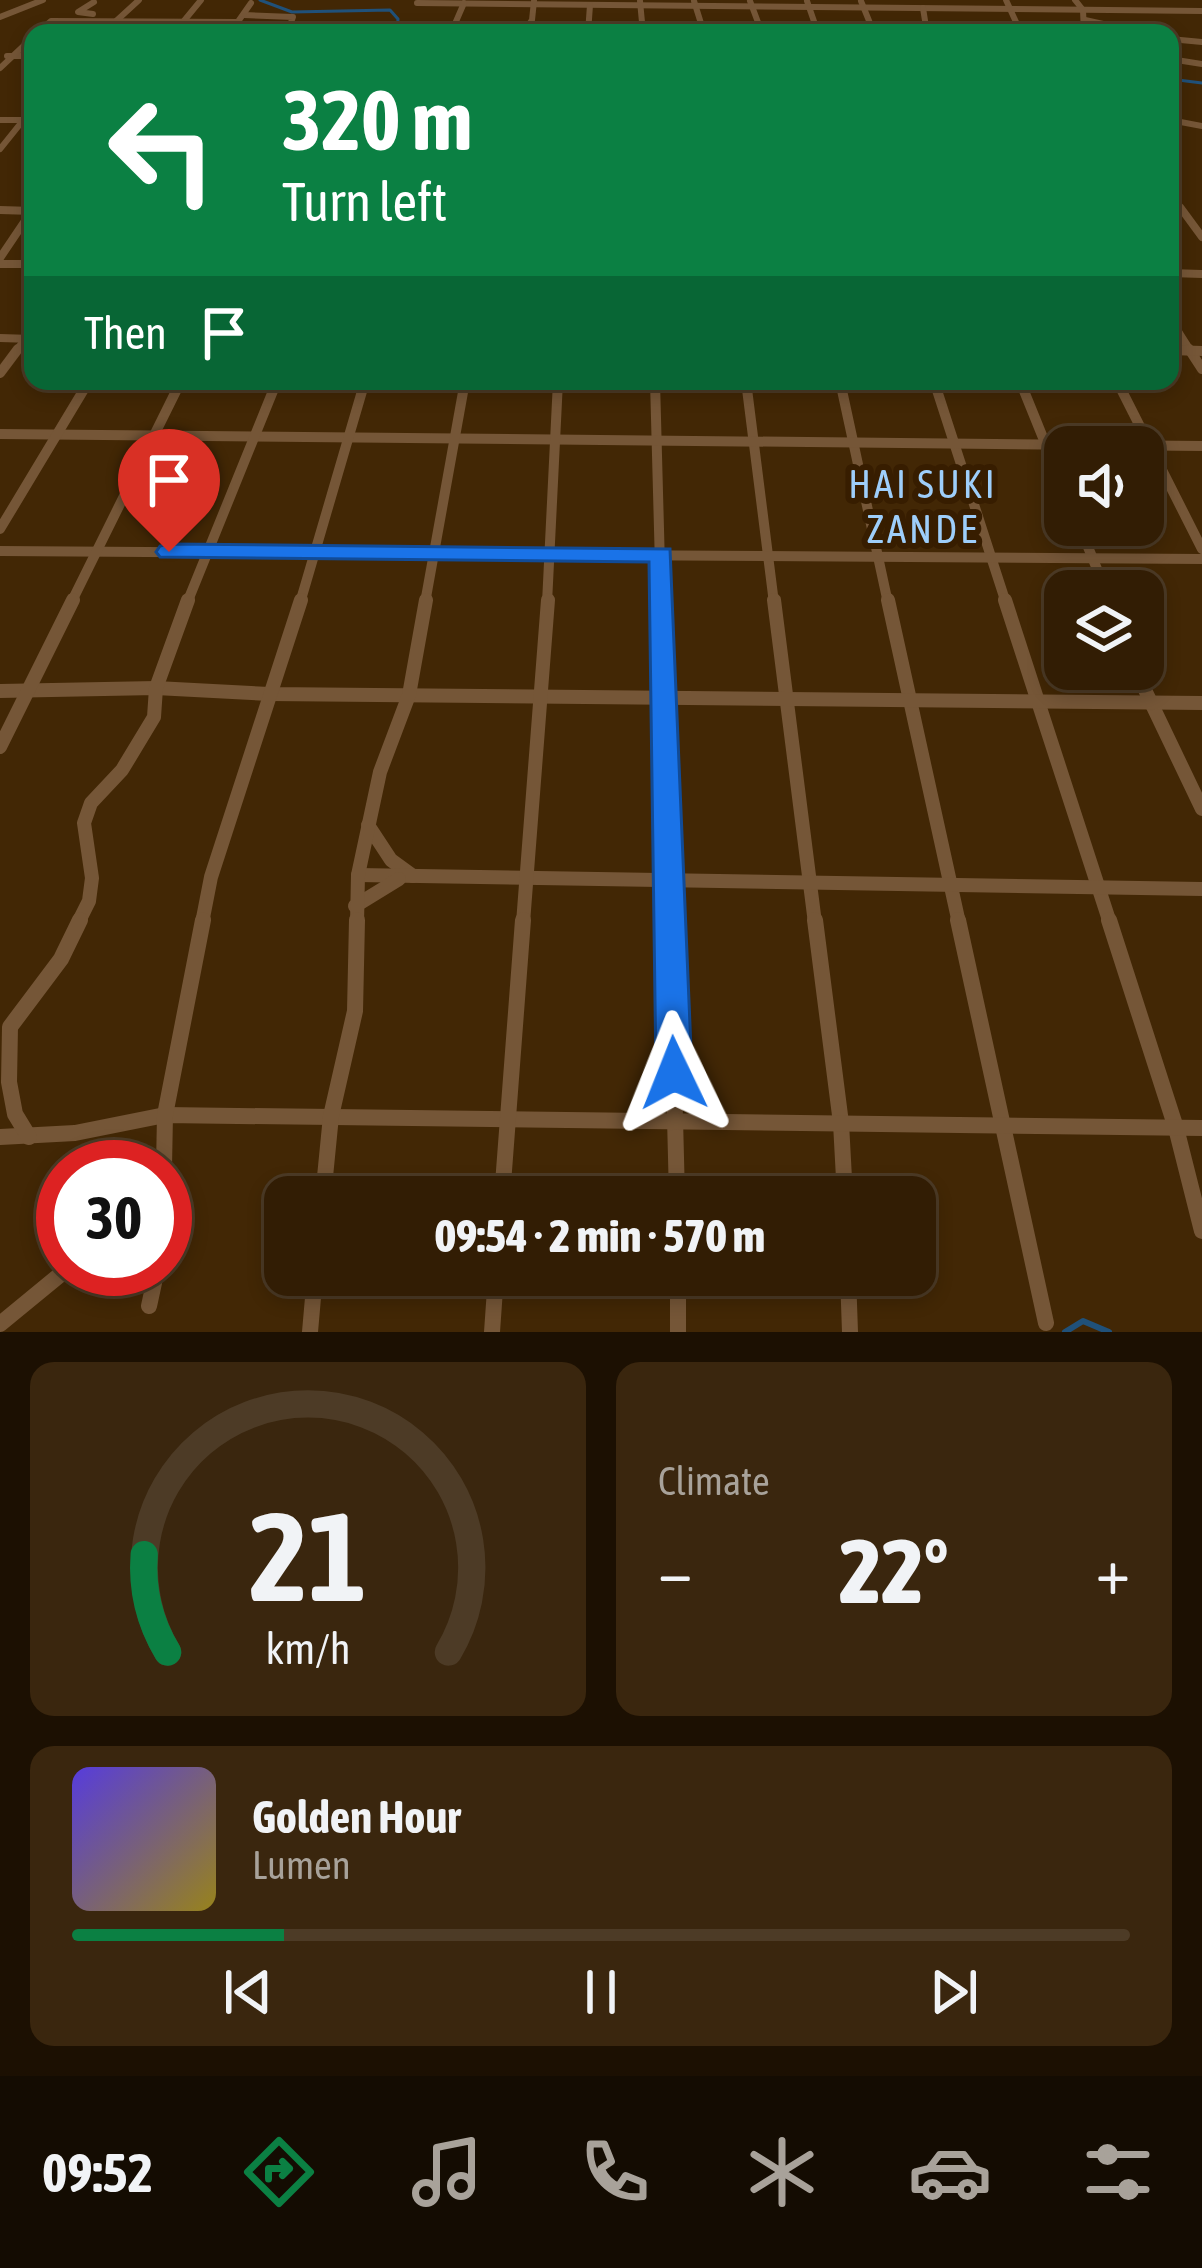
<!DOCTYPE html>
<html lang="en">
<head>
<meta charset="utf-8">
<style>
  :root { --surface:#321d04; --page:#3a260e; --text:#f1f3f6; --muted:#a8a29a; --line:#4d3b26; --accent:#0b8043 }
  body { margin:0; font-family:"Asap Condensed",sans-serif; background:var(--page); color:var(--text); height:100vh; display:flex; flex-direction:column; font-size:45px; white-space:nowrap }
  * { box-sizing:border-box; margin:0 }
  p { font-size:39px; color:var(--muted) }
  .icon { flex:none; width:66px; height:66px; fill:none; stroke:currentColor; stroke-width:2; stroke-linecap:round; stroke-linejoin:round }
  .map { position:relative; height:1332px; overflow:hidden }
  .sheet { display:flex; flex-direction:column; gap:30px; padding:30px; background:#1c1002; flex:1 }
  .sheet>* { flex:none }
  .banner { position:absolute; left:24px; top:24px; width:1155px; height:366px; border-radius:24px; box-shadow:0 6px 18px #0003,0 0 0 3px var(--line); background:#0b8043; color:#fff; overflow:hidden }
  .controls { position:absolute; left:1044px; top:426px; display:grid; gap:24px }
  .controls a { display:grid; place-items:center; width:120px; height:120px; border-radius:24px; background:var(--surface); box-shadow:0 6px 18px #0003,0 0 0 3px var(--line); font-size:60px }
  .speed { position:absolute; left:36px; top:1140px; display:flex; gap:24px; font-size:60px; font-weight:700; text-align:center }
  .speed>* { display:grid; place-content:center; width:156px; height:156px; border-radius:50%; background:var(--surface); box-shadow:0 6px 18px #0003,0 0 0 3px var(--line); line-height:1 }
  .speed .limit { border:18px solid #d22; background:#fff; color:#111 }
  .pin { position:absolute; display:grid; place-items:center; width:102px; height:102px; color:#fff; margin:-123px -51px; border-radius:50% 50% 50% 0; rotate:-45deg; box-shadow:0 0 12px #0007 }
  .pin .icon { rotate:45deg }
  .me { position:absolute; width:132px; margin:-66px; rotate:358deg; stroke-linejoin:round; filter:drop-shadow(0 0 9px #0008) }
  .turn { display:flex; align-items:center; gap:42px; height:252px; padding:0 60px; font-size:54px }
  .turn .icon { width:156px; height:156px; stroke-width:2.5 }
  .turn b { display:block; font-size:84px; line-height:102px }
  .then { display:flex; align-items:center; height:114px; padding:0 60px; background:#0003; gap:24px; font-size:45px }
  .big { font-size:90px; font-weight:800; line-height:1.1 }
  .sheet .tile { flex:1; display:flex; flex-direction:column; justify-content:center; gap:18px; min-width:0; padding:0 42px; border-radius:24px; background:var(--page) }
  .sheet .dial { align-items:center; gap:0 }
  .dial svg { height:312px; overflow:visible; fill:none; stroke:var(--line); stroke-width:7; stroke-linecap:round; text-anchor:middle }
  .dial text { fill:var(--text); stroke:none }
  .song { display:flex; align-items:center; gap:36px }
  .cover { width:144px; height:144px; border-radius:18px; background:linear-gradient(135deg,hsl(250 70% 55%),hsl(50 70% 35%)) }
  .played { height:12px; border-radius:6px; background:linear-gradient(90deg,var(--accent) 20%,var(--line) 20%) }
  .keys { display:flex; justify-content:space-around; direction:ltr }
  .heat { display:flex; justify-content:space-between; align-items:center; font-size:66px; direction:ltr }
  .sheet .tiles { flex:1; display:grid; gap:30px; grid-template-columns:1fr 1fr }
  .tile:last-child { grid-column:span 2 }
  .trip { position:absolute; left:264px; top:1176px; width:672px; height:120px; border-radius:24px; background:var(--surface); box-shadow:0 6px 18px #0003,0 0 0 3px var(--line); font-weight:800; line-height:120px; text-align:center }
  .tabs { display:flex; height:192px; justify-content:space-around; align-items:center; background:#140c02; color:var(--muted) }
  .tabs .icon { width:84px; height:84px }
  .tabs .on { color:var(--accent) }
  .tabs b { font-size:54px; color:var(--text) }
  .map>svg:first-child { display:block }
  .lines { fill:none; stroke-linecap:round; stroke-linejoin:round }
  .stream-far1 { stroke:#20517a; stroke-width:3 }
  .stream { stroke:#20517a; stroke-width:6 }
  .street-far4 { stroke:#755637; stroke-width:6 }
  .street-far3 { stroke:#755637; stroke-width:8 }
  .street-far2 { stroke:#755637; stroke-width:10 }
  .street-far1 { stroke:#755637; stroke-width:14 }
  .street { stroke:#755637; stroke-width:16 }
  .route { fill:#1a73e8; stroke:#114b97; stroke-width:3 }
  .labels { text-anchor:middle; stroke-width:12; stroke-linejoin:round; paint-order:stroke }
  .neighbourhood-label { font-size:39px; letter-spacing:3px; fill:#9ecefa; stroke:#371d00 }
</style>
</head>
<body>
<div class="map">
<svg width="1202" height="1332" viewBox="0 0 1202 1332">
  <rect width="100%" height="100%" fill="#422705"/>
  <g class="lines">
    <g class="stream-far1">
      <polyline points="260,0 292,12 390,10 398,19 397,33"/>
      <polyline points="1170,79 1202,83"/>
    </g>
    <polyline class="stream" points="1065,1332 1083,1321 1109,1332"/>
    <g class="street-far4">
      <polyline points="1006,0 1021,33"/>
      <polyline points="1075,0 1083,10 1084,33"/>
      <polyline points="640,1 643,33"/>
      <polyline points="694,1 704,33"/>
      <polyline points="750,1 762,33"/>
      <polyline points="807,1 818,33"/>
      <polyline points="861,1 874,33"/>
      <polyline points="417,3 1202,11"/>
      <polyline points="923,8 927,33"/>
      <polyline points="93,14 78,12 94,2"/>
      <polyline points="244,15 293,17 287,33"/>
      <polyline points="0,17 43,0"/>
      <polyline points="1085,20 1144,33"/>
      <polyline points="817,28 851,33"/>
      <polyline points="37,33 51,21 238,22"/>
      <polyline points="103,33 139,0"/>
      <polyline points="174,33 201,0"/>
      <polyline points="230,33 251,3"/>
      <polyline points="451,33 464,3"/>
      <polyline points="523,33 532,20 534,1"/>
      <polyline points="588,33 590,5"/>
      <polyline points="1170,39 1202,42"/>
      <polyline points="7,56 33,56"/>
      <polyline points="1170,59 1202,64"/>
      <polyline points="0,68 33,37"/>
      <polyline points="0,120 29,120"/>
      <polyline points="1170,120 1202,126"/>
      <polyline points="0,149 33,108"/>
    </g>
    <g class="street-far3">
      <polyline points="1170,207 1180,207 1202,237"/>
      <polyline points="0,210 33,211"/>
      <polyline points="0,258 33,209"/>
      <polyline points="0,264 33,264"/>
      <polyline points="1170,273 1202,274"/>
      <polyline points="1170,319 1191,352"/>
      <polyline points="0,338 32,339"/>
      <polyline points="1170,350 1202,351"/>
      <polyline points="16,352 33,329"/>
    </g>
    <g class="street-far2">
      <polyline points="1189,349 1202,369"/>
      <polyline points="1170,350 1202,351"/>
      <polyline points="0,373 18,349"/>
      <polyline points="655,381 661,603"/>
      <polyline points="746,381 774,603"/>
      <polyline points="840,381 888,603"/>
      <polyline points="934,381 1006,603"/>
      <polyline points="1020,381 1065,492"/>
      <polyline points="1117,381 1202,549"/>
      <polyline points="0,434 1202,446"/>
      <polyline points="1079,525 1106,591"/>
      <polyline points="0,529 89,381"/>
      <polyline points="0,551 1202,559"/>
      <polyline points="71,603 181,381"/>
      <polyline points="187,603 277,381"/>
      <polyline points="300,603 365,381"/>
      <polyline points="425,603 465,381"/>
      <polyline points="547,603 558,381"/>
    </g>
    <g class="street-far1">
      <polyline points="661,600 670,923"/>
      <polyline points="774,600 815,923"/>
      <polyline points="888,600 959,923"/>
      <polyline points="1005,600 1110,923"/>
      <polyline points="1135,669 1202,809"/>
      <polyline points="0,691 156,688 269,694 1202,703"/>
      <polyline points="0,747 73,600"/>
      <polyline points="368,825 391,860 413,876"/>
      <polyline points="358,875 1202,889"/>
      <polyline points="355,906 399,879"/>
      <polyline points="78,923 89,901 92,878 84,823 91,803 122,770 154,717 156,688 188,600"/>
      <polyline points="202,923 211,877 301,600"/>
      <polyline points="357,923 358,875 380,772 409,695 426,600"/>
      <polyline points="523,923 548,600"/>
    </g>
    <g class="street">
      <polyline points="670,920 677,1197"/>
      <polyline points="815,920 841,1123 845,1197"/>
      <polyline points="958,920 1046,1323"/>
      <polyline points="1109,920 1176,1128 1202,1231"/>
      <polyline points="0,1137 75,1133 165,1115 1202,1128"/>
      <polyline points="29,1137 15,1114 9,1082 10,1027 61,959 80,920"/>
      <polyline points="164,1167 165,1115 203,920"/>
      <polyline points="323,1197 331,1116 355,1011 357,920"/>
      <polyline points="502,1197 523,920"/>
      <polyline points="678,1275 678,1332"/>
      <polyline points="848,1275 850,1332"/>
      <polyline points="149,1306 157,1269"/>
      <polyline points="0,1324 67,1269"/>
      <polyline points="310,1332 315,1275"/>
      <polyline points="492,1332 496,1275"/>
    </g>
  </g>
  <polygon class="route" points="169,544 670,549 692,1073 687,1083 674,1087 661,1083 656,1073 649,562 160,557 156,552 160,546"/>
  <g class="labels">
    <g class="neighbourhood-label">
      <text x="923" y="498">HAI SUKI<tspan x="923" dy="45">ZANDE</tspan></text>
    </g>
  </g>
</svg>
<div class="controls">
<a><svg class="icon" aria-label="sound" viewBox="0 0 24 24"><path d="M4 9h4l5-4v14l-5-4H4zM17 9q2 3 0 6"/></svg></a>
<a><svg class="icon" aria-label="layers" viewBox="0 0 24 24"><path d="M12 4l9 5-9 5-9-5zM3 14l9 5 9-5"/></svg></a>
</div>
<div class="speed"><div class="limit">30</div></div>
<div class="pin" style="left:169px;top:552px;background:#d93025"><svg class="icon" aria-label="arrive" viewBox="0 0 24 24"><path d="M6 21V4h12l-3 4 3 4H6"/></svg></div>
<svg class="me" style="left:674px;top:1073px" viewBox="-20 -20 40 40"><path d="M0-17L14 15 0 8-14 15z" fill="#1a73e8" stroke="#fff" stroke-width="4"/></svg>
<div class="trip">09:54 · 2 min · 570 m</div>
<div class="banner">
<div class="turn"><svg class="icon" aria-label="left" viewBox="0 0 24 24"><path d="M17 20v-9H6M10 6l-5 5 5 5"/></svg><div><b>320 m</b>Turn left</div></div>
<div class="then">Then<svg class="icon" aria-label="arrive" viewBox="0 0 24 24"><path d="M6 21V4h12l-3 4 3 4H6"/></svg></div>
</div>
</div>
<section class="sheet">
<div class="tiles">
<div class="tile dial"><svg viewBox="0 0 100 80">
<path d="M14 69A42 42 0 1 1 86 69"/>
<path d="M14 69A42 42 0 0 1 8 44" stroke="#0b8043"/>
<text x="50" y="56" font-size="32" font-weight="700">21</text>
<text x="50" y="72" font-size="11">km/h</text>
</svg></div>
<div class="tile"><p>Climate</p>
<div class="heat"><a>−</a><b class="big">22°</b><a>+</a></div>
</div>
<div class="tile">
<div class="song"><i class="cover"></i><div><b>Golden Hour</b><p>Lumen</p></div></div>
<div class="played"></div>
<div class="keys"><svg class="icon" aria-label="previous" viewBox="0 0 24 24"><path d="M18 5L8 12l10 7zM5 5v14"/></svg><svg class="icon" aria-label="pause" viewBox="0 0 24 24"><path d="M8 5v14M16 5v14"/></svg><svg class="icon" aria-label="next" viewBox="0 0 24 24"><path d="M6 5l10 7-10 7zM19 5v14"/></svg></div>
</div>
</div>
</section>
<nav class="tabs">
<b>09:52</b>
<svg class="icon on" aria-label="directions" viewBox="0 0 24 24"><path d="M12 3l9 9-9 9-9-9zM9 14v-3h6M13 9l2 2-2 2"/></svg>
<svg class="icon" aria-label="music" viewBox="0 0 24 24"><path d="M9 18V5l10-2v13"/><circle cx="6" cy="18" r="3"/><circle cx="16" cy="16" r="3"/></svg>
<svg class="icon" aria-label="phone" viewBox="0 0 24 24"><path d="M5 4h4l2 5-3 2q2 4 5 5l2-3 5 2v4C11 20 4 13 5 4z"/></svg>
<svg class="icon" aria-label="climate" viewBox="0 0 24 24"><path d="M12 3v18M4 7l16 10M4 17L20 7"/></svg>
<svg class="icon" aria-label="car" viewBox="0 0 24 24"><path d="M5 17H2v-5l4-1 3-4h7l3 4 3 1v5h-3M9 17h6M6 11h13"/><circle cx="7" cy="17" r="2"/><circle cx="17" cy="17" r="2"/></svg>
<svg class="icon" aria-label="filters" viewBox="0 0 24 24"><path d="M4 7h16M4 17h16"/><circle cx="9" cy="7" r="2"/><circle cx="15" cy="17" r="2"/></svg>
</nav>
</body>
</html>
